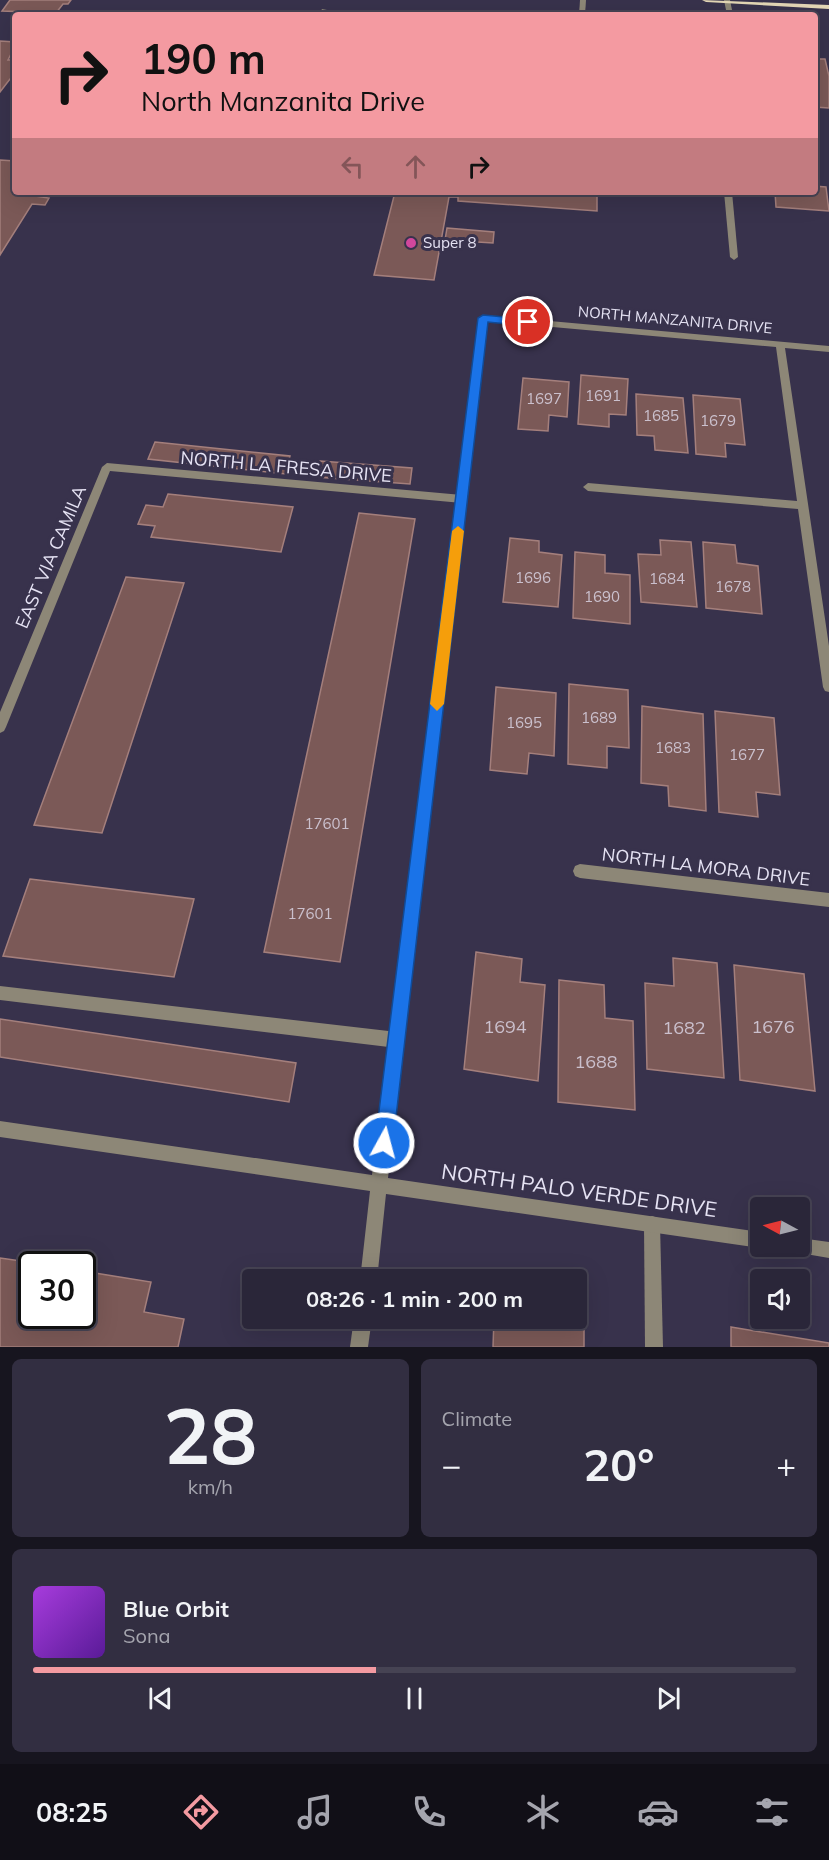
<!DOCTYPE html>
<html lang="en">
<head>
<meta charset="utf-8">
<style>
  :root { --surface:#2a2639; --page:#322e41; --text:#f1f3f6; --muted:#a5a5ae; --line:#464353; --accent:#f49aa1 }
  body { margin:0; font-family:Mulish,sans-serif; background:var(--page); color:var(--text); height:100vh; display:flex; flex-direction:column; font-size:22px; white-space:nowrap }
  * { box-sizing:border-box; margin:0 }
  p { font-size:20px; color:var(--muted) }
  .icon { flex:none; width:33px; height:33px; fill:none; stroke:currentColor; stroke-width:2; stroke-linecap:round; stroke-linejoin:round }
  .map { position:relative; height:1347px; overflow:hidden }
  .panel { display:flex; flex-direction:column; gap:12px; padding:12px; background:#17151f; flex:1 }
  .panel>* { flex:none }
  .guide { position:absolute; left:12px; top:12px; width:806px; height:183px; border-radius:6px; box-shadow:0 6px 24px #0002,0 0 0 2px var(--line); background:#f49aa1; color:#111; overflow:hidden }
  .needle { width:39px; rotate:277deg }
  .tools { position:absolute; left:750px; top:1197px; display:grid; gap:12px }
  .tools a { display:grid; place-items:center; width:60px; height:60px; border-radius:6px; background:var(--surface); box-shadow:0 6px 24px #0002,0 0 0 2px var(--line); font-size:30px }
  .speed { position:absolute; left:18px; top:1251px; display:flex; gap:12px; font-size:30px; font-weight:700; text-align:center }
  .speed>* { display:grid; place-content:center; width:78px; height:78px; border-radius:50%; background:var(--surface); box-shadow:0 6px 24px #0002,0 0 0 2px var(--line); line-height:1 }
  .speed .limit { border:3px solid #111; border-radius:9px; background:#fff; color:#111 }
  .pin { position:absolute; display:grid; place-items:center; width:51px; height:51px; color:#fff; margin:-26px; border:3px solid #fff; border-radius:50%; box-shadow:0 2px 6px #0007 }
  .me { position:absolute; width:66px; margin:-33px; rotate:7deg; stroke-linejoin:round; filter:drop-shadow(0 0 4px #0008) }
  .turn { display:flex; align-items:center; gap:21px; height:126px; padding:0 30px; font-size:27px }
  .turn .icon { width:78px; height:78px; stroke-width:2.5 }
  .turn b { display:block; font-size:42px; line-height:51px }
  .lanes { display:flex; align-items:center; height:57px; padding:0 30px; background:#0003; justify-content:center; gap:30px; direction:ltr }
  .lanes .off { opacity:.35 }
  .big { font-size:45px; font-weight:700; line-height:1.1 }
  .panel .widget { flex:1; display:flex; flex-direction:column; justify-content:center; gap:9px; min-width:0; padding:0 21px; border-radius:9px; background:var(--page) }
  .panel .dial { align-items:center; gap:0 }
  .dial b { font-size:78px; line-height:1 }
  .song { display:flex; align-items:center; gap:18px }
  .cover { width:72px; height:72px; border-radius:9px; background:linear-gradient(135deg,hsl(280 70% 55%),hsl(270 70% 35%)) }
  .played { height:6px; border-radius:3px; background:linear-gradient(90deg,var(--accent) 45%,var(--line) 45%) }
  .keys { display:flex; justify-content:space-around; direction:ltr }
  .heat { display:flex; justify-content:space-between; align-items:center; font-size:33px; direction:ltr }
  .panel .tiles { flex:1; display:grid; gap:12px; grid-template-columns:1fr 1fr }
  .widget:last-child { grid-column:span 2 }
  .trip { position:absolute; left:242px; top:1269px; width:345px; height:60px; border-radius:6px; background:var(--surface); box-shadow:0 6px 24px #0002,0 0 0 2px var(--line); font-weight:700; line-height:60px; text-align:center }
  .menu { display:flex; height:96px; justify-content:space-around; align-items:center; background:#110f17; color:var(--muted) }
  .menu .icon { width:42px; height:42px }
  .menu .active { color:var(--accent) }
  .menu b { font-size:27px; color:var(--text) }
  .map>svg:first-child { display:block }
  .building { fill:#7b5957; stroke:#a47f7c; stroke-width:1.5 }
  .lines { fill:none; stroke-linecap:round; stroke-linejoin:round }
  .lane { fill:#8d8777; fill-rule:evenodd }
  .street { fill:#8d8777; fill-rule:evenodd }
  .primary { fill:#e4d7b6; fill-rule:evenodd }
  .route { fill:#1a73e8; stroke:#114b97; stroke-width:1.5 }
  .slow { fill:#f59e0b }
  .hotel-dot { fill:#d1479c; stroke:#38324c; stroke-width:2 }
  .labels { text-anchor:middle; stroke-width:6; stroke-linejoin:round; paint-order:stroke }
  .far-poi-label { font-size:15px; fill:#e6e3f4; stroke:#38324c; text-anchor:start }
  .far-street-label { font-size:15px; fill:#e6e3f4; stroke:#38324c }
  .number-label { font-size:15px; fill:#cbc0cd }
  .street-label { font-size:18px; fill:#e6e3f4; stroke:#38324c }
  .near-number-label { font-size:18px; fill:#cbc0cd }
  .near-street-label { font-size:21px; fill:#e6e3f4; stroke:#38324c }
</style>
</head>
<body>
<div class="map">
<svg width="829" height="1347" viewBox="0 0 829 1347">
  <rect width="100%" height="100%" fill="#38324c"/>
  <g class="building">
    <polygon points="10,0 71,0 68,4 63,4 56,13 2,11"/>
    <polygon points="0,41 15,42 12,45 15,46 8,60 15,60 15,79 10,79 0,92"/>
    <polygon points="814,59 825,59 829,76 829,108 814,107"/>
    <polygon points="0,160 15,161 15,192 36,192 34,196 49,198 45,205 32,204 0,255"/>
    <polygon points="814,186 826,187 829,211 776,207 775,192 814,192"/>
    <polygon points="395,192 597,192 597,211 458,201 458,197 449,197 434,280 374,275"/>
    <polygon points="447,228 494,232 493,243 445,240"/>
    <polygon points="581,375 628,379 626,415 609,414 609,427 578,424"/>
    <polygon points="523,378 569,382 567,417 549,415 548,431 518,429"/>
    <polygon points="636,394 683,398 688,453 655,450 654,436 637,435"/>
    <polygon points="693,395 740,399 745,445 725,443 726,457 696,454"/>
    <polygon points="155,442 290,456 286,474 148,459"/>
    <polygon points="320,461 412,468 410,484 316,477"/>
    <polygon points="168,494 293,507 281,552 151,537 155,526 138,524 146,505 163,507"/>
    <polygon points="359,513 415,519 340,962 264,952"/>
    <polygon points="510,538 539,541 539,552 562,555 558,607 503,602"/>
    <polygon points="660,540 691,542 697,607 641,602 638,554 661,555"/>
    <polygon points="703,542 735,545 737,563 758,566 762,614 706,608"/>
    <polygon points="575,552 605,555 605,573 630,575 630,624 573,618"/>
    <polygon points="126,577 184,583 102,833 34,825"/>
    <polygon points="569,684 628,690 629,748 607,746 607,768 568,764"/>
    <polygon points="496,687 556,693 554,756 529,753 527,774 490,770"/>
    <polygon points="642,706 703,714 706,811 669,806 668,786 641,783"/>
    <polygon points="715,711 774,718 780,795 756,792 758,817 719,812"/>
    <polygon points="30,879 194,899 174,977 3,956"/>
    <polygon points="476,952 522,959 520,982 545,985 538,1081 464,1069"/>
    <polygon points="673,958 717,963 724,1078 647,1069 645,983 674,986"/>
    <polygon points="734,965 804,974 815,1091 740,1080"/>
    <polygon points="559,980 604,985 605,1018 633,1021 635,1110 558,1102"/>
    <polygon points="0,1019 296,1063 289,1102 0,1057"/>
    <polygon points="0,1258 42,1264 32,1264 32,1316 82,1316 82,1271 151,1282 144,1312 184,1319 178,1347 0,1347"/>
    <polygon points="576,1301 584,1302 584,1347 493,1347 494,1318 576,1318"/>
    <polygon points="731,1327 829,1343 829,1347 731,1347"/>
  </g>
  <g class="lines">
    <g class="lane">
      <polygon points="580,0 586,0 585,15 579,15"/>
      <polygon points="724,0 730,0 733,15 727,15"/>
      <polygon points="322,9 327,10 325,15 319,15"/>
      <polygon points="724,192 732,192 738,257 734,260 730,257"/>
      <polygon points="107,463 462,495 467,499 462,503 110,471 6,727 4,731 0,733 0,712 102,467"/>
      <polygon points="0,986 397,1032 402,1035 405,1040 402,1045 397,1048 0,1000"/>
      <polygon points="652,1216 658,1218 660,1224 663,1347 645,1347 644,1224 646,1218"/>
    </g>
    <g class="street">
      <polygon points="483,315 829,346 829,352 785,348 829,646 829,692 825,691 823,687 798,509 588,491 583,487 588,483 797,501 776,347 487,321 388,1178 760,1232 760,1246 764,1246 760,1248 386,1194 377,1280 360,1280 370,1191 0,1137 0,1121 372,1175 478,318"/>
      <polygon points="580,864 829,893 829,907 580,878 575,876 573,871 575,866"/>
      <polygon points="800,1238 829,1242 829,1258 794,1252 792,1246 800,1246"/>
      <polygon points="354,1318 372,1318 368,1347 350,1347"/>
    </g>
    <polygon class="primary" points="702,0 829,5 829,9 706,2"/>
  </g>
  <polygon class="route" points="483,315 528,319 533,322 528,326 488,322 393,1143 391,1150 384,1153 378,1150 375,1143 478,318"/>
  <polygon class="slow" points="458,526 464,531 444,704 437,711 430,704 452,531"/>
  <circle class="hotel-dot" cx="411" cy="243" r="6"/>
  <g class="labels">
    <g class="far-poi-label">
      <text x="423" y="248">Super 8</text>
    </g>
    <g class="far-street-label">
      <text transform="translate(675 320) rotate(5)" y="5">NORTH MANZANITA DRIVE</text>
    </g>
    <g class="number-label">
      <text x="603" y="401">1691</text>
      <text x="544" y="404">1697</text>
      <text x="661" y="421">1685</text>
      <text x="718" y="426">1679</text>
      <text x="533" y="583">1696</text>
      <text x="667" y="584">1684</text>
      <text x="733" y="592">1678</text>
      <text x="602" y="602">1690</text>
      <text x="599" y="723">1689</text>
      <text x="524" y="728">1695</text>
      <text x="673" y="753">1683</text>
      <text x="747" y="760">1677</text>
      <text x="327" y="829">17601</text>
      <text x="310" y="919">17601</text>
    </g>
    <g class="street-label">
      <text transform="translate(286 467) rotate(5)" y="6">NORTH LA FRESA DRIVE</text>
      <text transform="translate(51 557) rotate(-67)" y="6">EAST VIA CAMILA</text>
      <text transform="translate(706 867) rotate(7)" y="6">NORTH LA MORA DRIVE</text>
    </g>
    <g class="near-number-label">
      <text x="505" y="1033">1694</text>
      <text x="773" y="1033">1676</text>
      <text x="684" y="1034">1682</text>
      <text x="596" y="1068">1688</text>
    </g>
    <g class="near-street-label">
      <text transform="translate(579 1191) rotate(8)" y="7">NORTH PALO VERDE DRIVE</text>
    </g>
  </g>
</svg>
<div class="tools">
<a><svg class="needle" viewBox="-14 -14 28 28"><path d="M0-13l5 13h-10z" fill="#e53935"/><path d="M0 13l5-13h-10z" fill="#a5a5ae"/></svg></a>
<a><svg class="icon" aria-label="sound" viewBox="0 0 24 24"><path d="M4 9h4l5-4v14l-5-4H4zM17 9q2 3 0 6"/></svg></a>
</div>
<div class="speed"><div class="limit">30</div></div>
<div class="pin" style="left:528px;top:322px;background:#d93025"><svg class="icon" aria-label="arrive" viewBox="0 0 24 24"><path d="M6 21V4h12l-3 4 3 4H6"/></svg></div>
<svg class="me" style="left:384px;top:1143px" viewBox="-20 -20 40 40"><circle r="17" fill="#1a73e8" stroke="#fff" stroke-width="3"/><path d="M0-11L8 9 0 5-8 9z" fill="#fff"/></svg>
<div class="trip">08:26 · 1 min · 200 m</div>
<div class="guide">
<div class="turn"><svg class="icon" aria-label="right" viewBox="0 0 24 24"><path d="M7 20v-9h11M14 6l5 5-5 5"/></svg><div><b>190 m</b>North Manzanita Drive</div></div>
<div class="lanes"><svg class="icon off" aria-label="left" viewBox="0 0 24 24"><path d="M17 20v-9H6M10 6l-5 5 5 5"/></svg><svg class="icon off" aria-label="ahead" viewBox="0 0 24 24"><path d="M12 20V5M6 11l6-6 6 6"/></svg><svg class="icon" aria-label="right" viewBox="0 0 24 24"><path d="M7 20v-9h11M14 6l5 5-5 5"/></svg></div>
</div>
</div>
<section class="panel">
<div class="tiles">
<div class="widget dial"><b>28</b><p>km/h</p></div>
<div class="widget"><p>Climate</p>
<div class="heat"><a>−</a><b class="big">20°</b><a>+</a></div>
</div>
<div class="widget">
<div class="song"><i class="cover"></i><div><b>Blue Orbit</b><p>Sona</p></div></div>
<div class="played"></div>
<div class="keys"><svg class="icon" aria-label="previous" viewBox="0 0 24 24"><path d="M18 5L8 12l10 7zM5 5v14"/></svg><svg class="icon" aria-label="pause" viewBox="0 0 24 24"><path d="M8 5v14M16 5v14"/></svg><svg class="icon" aria-label="next" viewBox="0 0 24 24"><path d="M6 5l10 7-10 7zM19 5v14"/></svg></div>
</div>
</div>
</section>
<nav class="menu">
<b>08:25</b>
<svg class="icon active" aria-label="directions" viewBox="0 0 24 24"><path d="M12 3l9 9-9 9-9-9zM9 14v-3h6M13 9l2 2-2 2"/></svg>
<svg class="icon" aria-label="music" viewBox="0 0 24 24"><path d="M9 18V5l10-2v13"/><circle cx="6" cy="18" r="3"/><circle cx="16" cy="16" r="3"/></svg>
<svg class="icon" aria-label="phone" viewBox="0 0 24 24"><path d="M5 4h4l2 5-3 2q2 4 5 5l2-3 5 2v4C11 20 4 13 5 4z"/></svg>
<svg class="icon" aria-label="climate" viewBox="0 0 24 24"><path d="M12 3v18M4 7l16 10M4 17L20 7"/></svg>
<svg class="icon" aria-label="car" viewBox="0 0 24 24"><path d="M5 17H2v-5l4-1 3-4h7l3 4 3 1v5h-3M9 17h6M6 11h13"/><circle cx="7" cy="17" r="2"/><circle cx="17" cy="17" r="2"/></svg>
<svg class="icon" aria-label="filters" viewBox="0 0 24 24"><path d="M4 7h16M4 17h16"/><circle cx="9" cy="7" r="2"/><circle cx="15" cy="17" r="2"/></svg>
</nav>
</body>
</html>
